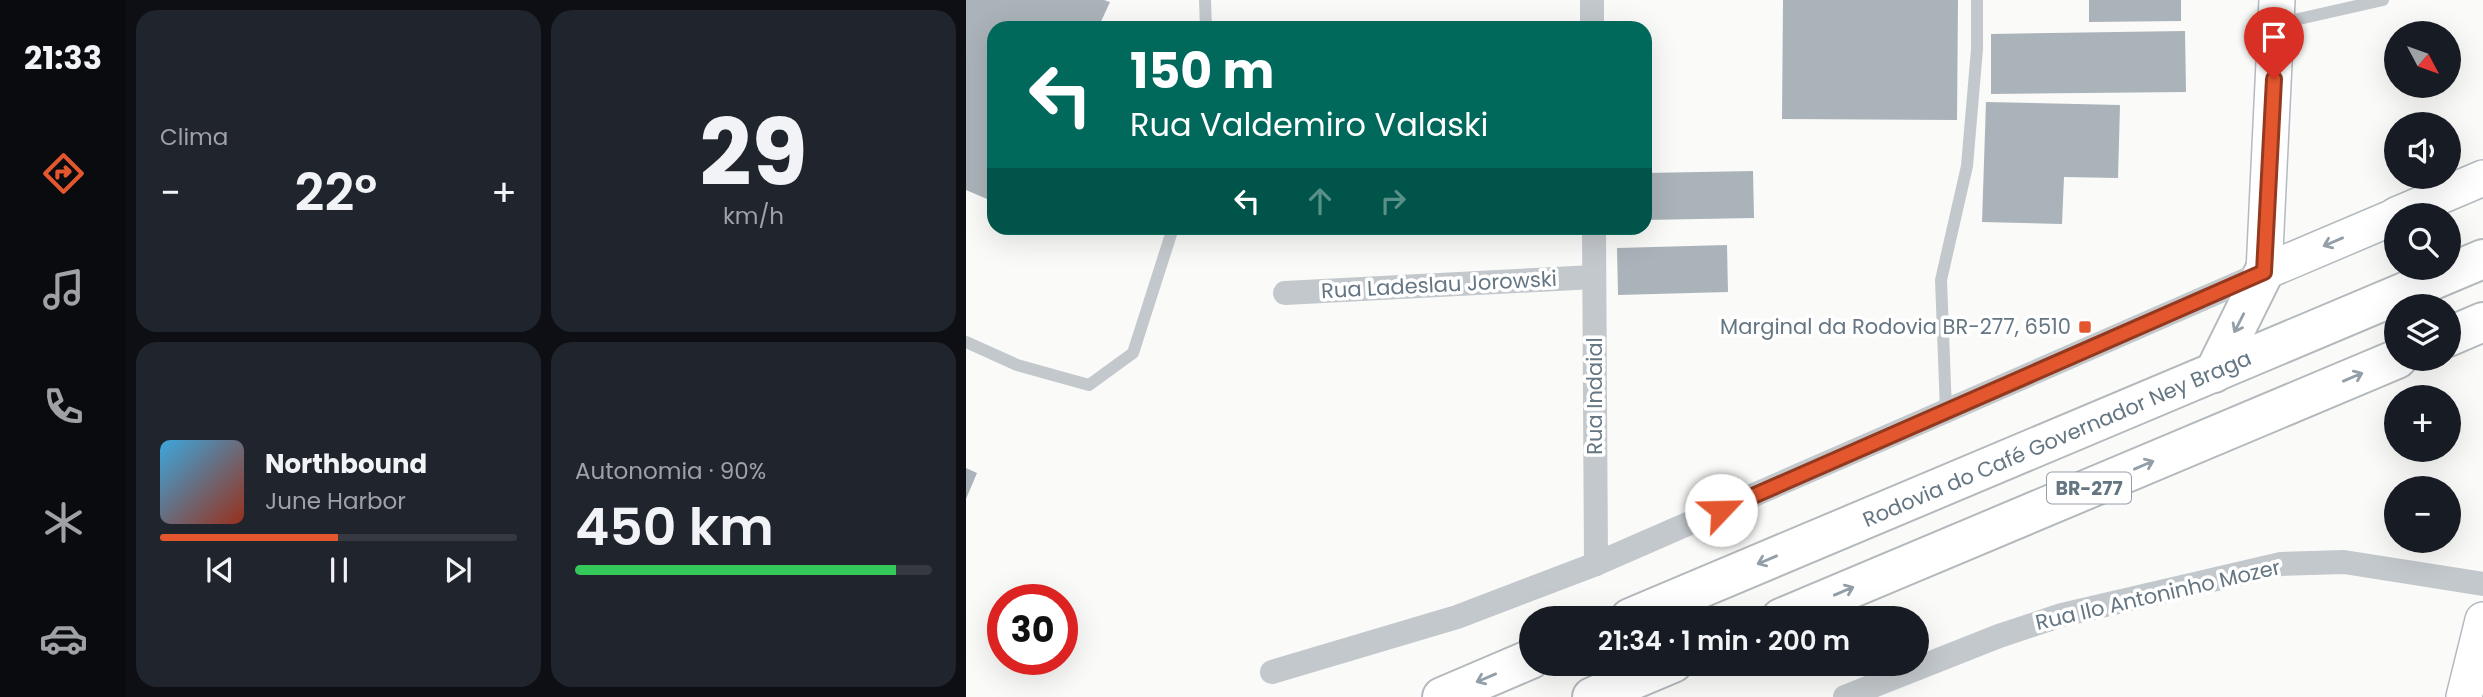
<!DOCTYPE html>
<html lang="pt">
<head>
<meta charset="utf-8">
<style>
  :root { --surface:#171b24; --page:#20242c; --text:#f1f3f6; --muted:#9ea1a6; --line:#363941; --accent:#e4572e }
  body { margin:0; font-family:Poppins,sans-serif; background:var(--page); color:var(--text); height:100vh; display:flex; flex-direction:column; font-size:26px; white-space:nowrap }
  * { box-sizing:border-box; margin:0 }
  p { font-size:23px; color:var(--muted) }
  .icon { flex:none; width:38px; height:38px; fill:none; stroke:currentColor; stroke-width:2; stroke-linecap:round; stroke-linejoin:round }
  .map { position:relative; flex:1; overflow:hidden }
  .sheet { display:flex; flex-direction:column; gap:10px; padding:10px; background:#0d0f14; width:840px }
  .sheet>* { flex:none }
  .hud { position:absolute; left:21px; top:21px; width:665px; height:214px; border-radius:21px; box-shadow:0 7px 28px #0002; background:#00695c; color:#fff; overflow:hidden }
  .needle { width:46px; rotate:131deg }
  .tools { position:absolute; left:1418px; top:21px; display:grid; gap:14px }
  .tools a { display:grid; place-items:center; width:77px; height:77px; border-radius:50%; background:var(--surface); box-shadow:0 7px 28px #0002; font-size:35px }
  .speed { position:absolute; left:21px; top:584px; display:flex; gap:14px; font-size:35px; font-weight:700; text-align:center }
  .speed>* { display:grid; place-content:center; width:91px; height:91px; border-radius:50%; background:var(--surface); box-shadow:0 7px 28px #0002; line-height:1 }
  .speed .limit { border:10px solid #d22; background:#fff; color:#111 }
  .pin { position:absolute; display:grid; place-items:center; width:60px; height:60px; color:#fff; margin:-72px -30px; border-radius:50% 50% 50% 0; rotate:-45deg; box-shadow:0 0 7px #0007 }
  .pin .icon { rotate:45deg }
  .me { position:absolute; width:77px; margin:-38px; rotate:66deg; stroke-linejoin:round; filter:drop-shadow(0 0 5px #0008) }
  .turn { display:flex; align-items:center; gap:24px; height:147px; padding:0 28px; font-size:32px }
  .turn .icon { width:91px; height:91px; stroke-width:2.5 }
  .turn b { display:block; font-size:49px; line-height:60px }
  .lanes { display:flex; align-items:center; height:66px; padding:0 28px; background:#0003; justify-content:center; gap:35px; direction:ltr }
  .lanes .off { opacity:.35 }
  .big { font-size:52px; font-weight:600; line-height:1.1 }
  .sheet .card { flex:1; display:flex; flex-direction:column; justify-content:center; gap:10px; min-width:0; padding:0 24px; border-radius:21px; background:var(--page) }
  .sheet .dial { align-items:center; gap:0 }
  .dial b { font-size:91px; line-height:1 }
  .song { display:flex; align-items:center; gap:21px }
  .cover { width:84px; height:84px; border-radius:10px; background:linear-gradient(135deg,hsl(200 70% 55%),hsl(10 70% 35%)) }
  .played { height:7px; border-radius:4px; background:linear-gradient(90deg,var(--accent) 50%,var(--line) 50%) }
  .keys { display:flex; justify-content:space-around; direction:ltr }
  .heat { display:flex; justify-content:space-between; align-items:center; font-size:38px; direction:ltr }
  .charge { height:10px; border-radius:5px; background:linear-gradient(90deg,#34c759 90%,var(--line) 0) }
  .sheet .tiles { flex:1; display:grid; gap:10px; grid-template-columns:repeat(2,1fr) }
  .trip { position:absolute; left:553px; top:606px; width:410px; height:70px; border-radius:35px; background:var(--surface); box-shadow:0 7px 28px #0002; font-weight:600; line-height:70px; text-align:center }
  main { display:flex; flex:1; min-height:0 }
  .tab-bar { display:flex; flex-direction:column; width:126px; justify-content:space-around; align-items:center; background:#090b0e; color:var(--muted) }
  .tab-bar .icon { width:49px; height:49px }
  .tab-bar .active { color:var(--accent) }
  .tab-bar b { font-size:32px; color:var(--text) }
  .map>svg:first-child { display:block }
  .building { fill:#aab3b9 }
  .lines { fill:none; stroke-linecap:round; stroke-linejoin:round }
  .secondary-casing { stroke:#b3babf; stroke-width:38 }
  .highway-casing { stroke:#b4b9bd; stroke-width:42 }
  .lane { stroke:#c3c8cc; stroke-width:12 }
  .street { stroke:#c3c8cc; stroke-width:24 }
  .secondary { stroke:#fff; stroke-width:35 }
  .highway { stroke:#fff; stroke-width:38 }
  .oneway { stroke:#939fa8 }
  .route-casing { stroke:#94391e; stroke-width:18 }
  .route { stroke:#e4572e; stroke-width:12 }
  .poi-dot { fill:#e4572e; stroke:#fff; stroke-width:2.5 }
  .labels { text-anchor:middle; stroke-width:7; stroke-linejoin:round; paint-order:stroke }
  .shield { fill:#fff; stroke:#939fa8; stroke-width:2 }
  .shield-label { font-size:19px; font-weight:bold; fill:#657683 }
  .street-label { font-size:21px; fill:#657683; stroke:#fff }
  .poi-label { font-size:21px; fill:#657683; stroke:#fff; text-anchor:end }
</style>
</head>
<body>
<main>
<nav class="tab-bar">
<b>21:33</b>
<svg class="icon active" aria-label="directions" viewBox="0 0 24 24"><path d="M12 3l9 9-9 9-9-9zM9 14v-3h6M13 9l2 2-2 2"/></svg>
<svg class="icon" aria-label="music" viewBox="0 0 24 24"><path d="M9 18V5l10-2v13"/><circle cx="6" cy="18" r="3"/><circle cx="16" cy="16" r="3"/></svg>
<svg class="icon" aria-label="phone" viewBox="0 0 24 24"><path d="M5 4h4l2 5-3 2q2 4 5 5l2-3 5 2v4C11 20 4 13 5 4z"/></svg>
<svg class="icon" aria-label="climate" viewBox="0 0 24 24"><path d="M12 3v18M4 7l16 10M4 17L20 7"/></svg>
<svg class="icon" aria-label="car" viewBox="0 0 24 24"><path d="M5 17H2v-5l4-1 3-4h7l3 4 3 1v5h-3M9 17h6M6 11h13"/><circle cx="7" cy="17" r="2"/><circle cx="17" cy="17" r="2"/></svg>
</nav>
<section class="sheet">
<div class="tiles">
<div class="card"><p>Clima</p>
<div class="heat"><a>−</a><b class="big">22°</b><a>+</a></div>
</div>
<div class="card dial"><b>29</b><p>km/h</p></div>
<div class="card">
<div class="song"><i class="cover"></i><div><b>Northbound</b><p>June Harbor</p></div></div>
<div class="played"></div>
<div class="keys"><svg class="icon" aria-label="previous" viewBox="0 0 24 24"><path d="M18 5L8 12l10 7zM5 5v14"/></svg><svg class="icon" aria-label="pause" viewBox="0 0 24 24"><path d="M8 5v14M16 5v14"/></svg><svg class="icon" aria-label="next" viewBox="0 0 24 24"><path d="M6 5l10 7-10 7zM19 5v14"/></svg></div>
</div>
<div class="card"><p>Autonomia · 90%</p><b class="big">450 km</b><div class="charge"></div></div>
</div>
</section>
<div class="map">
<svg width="1517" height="697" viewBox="0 0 1517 697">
  <rect width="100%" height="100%" fill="#fafaf8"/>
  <g class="building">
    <polygon points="0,0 138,0 144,2 132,28 28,28 28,202 0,190"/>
    <polygon points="817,0 992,0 991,120 816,119"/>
    <polygon points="1123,0 1215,0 1215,21 1123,22"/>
    <polygon points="1219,31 1220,92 1025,94 1025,34"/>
    <polygon points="1020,102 1154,105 1152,178 1098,177 1096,224 1016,222"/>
    <polygon points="787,171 788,218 679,220 679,173"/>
    <polygon points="761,245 762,292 652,295 651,248"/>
    <polygon points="0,468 11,473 0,499"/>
  </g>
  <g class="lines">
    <g class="secondary-casing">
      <g id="secondary">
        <polyline points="1311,0 1298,272 1430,216"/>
        <polyline points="1430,215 1517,178"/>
        <polyline points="1498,697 1517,620"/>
      </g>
    </g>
    <g class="highway-casing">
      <g id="highway">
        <polyline points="1482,337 1517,322"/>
        <polyline points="1248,373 1298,272"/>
        <polyline points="664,618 1517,259"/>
        <polyline points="815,618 1431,359"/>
        <polyline points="476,697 565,659"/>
        <polyline points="626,697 707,663"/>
      </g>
    </g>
    <g class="lane">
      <polyline points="239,0 240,28"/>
      <polyline points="1311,24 1417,0"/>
      <polyline points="0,342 51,365 123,385 167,353 207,228"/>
      <polyline points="980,411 975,280 1001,166 1011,49 1011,0"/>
    </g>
    <g class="street">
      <polyline points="626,0 626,28"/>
      <polyline points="628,228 630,564"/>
      <polyline points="319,293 628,277"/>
      <polyline points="306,672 491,617 630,564 1298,272"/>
      <polyline points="879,697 1033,636 1096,615 1315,564 1378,562 1517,584"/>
    </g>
    <use href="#secondary" class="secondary"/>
    <use href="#highway" class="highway"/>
  </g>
  <defs><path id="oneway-shaft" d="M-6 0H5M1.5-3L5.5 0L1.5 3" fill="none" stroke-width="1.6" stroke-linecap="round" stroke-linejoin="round" transform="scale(1.75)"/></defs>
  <g class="oneway">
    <use href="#oneway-shaft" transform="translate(1367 242) rotate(157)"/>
    <use href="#oneway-shaft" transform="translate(1273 323) rotate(117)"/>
    <use href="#oneway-shaft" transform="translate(1387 377) rotate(-23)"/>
    <use href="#oneway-shaft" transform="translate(1178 465) rotate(-23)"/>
    <use href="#oneway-shaft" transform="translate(801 560) rotate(157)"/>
    <use href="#oneway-shaft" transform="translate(878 591) rotate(-23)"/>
    <use href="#oneway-shaft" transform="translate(520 678) rotate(157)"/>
  </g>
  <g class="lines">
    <g class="route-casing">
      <polyline id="route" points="755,510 1298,272 1308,79"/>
    </g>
    <use href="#route" class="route"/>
  </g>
  <rect class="poi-dot" x="1112" y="320" width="14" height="14" rx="3.5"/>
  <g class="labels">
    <rect class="shield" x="1081" y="472.5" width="84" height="31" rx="5"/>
    <g class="shield-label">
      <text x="1123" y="495">BR-277</text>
    </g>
    <g class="street-label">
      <text transform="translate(473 285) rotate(-3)" y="7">Rua Ladeslau Jorowski</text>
      <text transform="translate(629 396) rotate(-90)" y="7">Rua Indaial</text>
      <text transform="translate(1091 439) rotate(-23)" y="7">Rodovia do Café Governador Ney Braga</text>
      <text transform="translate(1192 595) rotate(-13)" y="7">Rua Ilo Antoninho Mozer</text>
    </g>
    <g class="poi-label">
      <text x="1105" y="334">Marginal da Rodovia BR-277, 6510</text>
    </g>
  </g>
</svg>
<div class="tools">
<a><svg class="needle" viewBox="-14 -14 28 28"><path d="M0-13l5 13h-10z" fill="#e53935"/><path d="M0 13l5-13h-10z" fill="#9ea1a6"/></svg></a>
<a><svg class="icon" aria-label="sound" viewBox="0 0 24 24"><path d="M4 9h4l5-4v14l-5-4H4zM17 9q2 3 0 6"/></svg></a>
<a><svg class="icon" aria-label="search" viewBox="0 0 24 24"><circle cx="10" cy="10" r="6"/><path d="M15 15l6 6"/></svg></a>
<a><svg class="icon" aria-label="layers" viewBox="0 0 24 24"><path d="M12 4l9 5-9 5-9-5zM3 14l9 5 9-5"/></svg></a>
<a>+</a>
<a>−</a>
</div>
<div class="speed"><div class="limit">30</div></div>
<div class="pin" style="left:1308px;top:79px;background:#d93025"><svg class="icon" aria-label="arrive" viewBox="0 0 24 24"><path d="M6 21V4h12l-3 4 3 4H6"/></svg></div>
<svg class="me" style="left:755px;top:510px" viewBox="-20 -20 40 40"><circle r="19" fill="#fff"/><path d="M0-13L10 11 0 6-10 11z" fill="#e4572e"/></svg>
<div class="trip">21:34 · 1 min · 200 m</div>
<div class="hud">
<div class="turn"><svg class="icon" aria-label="left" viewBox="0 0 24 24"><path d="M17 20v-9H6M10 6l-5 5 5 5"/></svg><div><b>150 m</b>Rua Valdemiro Valaski</div></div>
<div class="lanes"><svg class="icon" aria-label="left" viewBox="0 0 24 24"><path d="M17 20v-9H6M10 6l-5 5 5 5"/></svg><svg class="icon off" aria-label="ahead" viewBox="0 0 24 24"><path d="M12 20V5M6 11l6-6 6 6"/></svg><svg class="icon off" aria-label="right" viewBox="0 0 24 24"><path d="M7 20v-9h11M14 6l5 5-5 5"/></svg></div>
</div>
</div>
</main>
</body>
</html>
